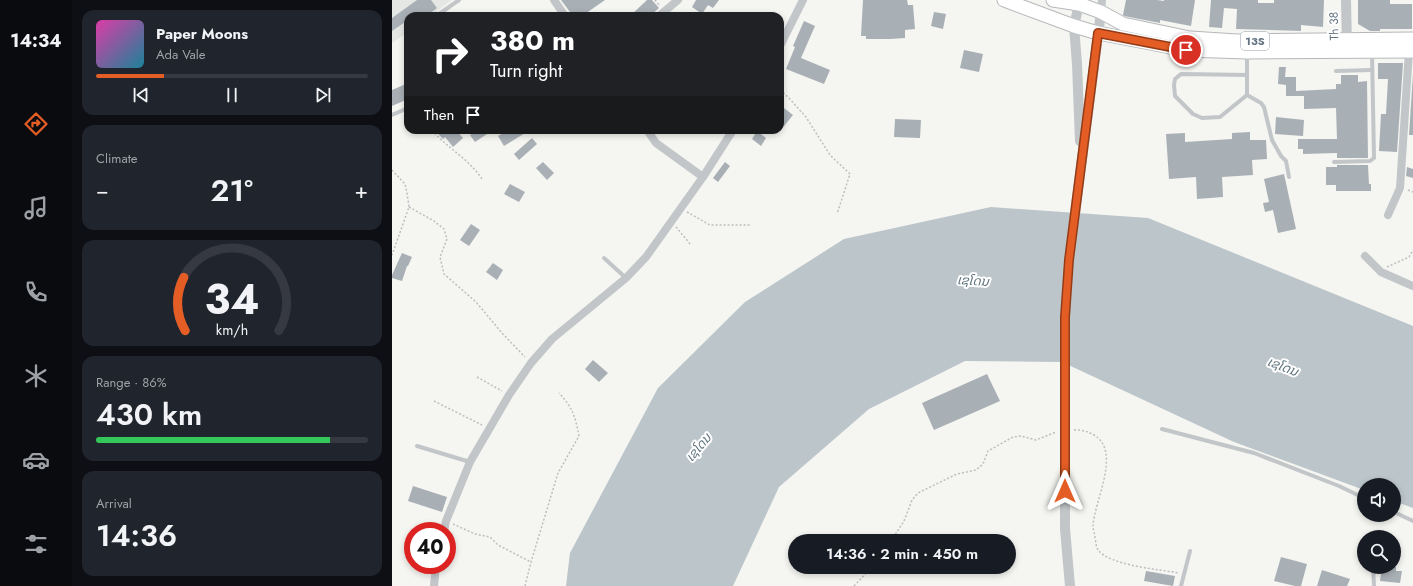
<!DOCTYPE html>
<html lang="en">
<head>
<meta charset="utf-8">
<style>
  :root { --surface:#171b24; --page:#20242c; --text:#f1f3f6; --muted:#9ea1a6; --line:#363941; --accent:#e35d24 }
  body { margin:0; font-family:Jost,"Noto Sans Lao",sans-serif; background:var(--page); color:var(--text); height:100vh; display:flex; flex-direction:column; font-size:15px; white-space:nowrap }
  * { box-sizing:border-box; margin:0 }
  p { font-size:13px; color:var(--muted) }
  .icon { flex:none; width:22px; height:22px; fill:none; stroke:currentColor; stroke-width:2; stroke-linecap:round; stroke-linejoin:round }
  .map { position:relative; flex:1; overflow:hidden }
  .details { display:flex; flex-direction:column; gap:10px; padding:10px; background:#0d0f14; width:320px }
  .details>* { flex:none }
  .guide { position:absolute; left:12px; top:12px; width:380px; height:122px; border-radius:12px; box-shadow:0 2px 6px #0003; background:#202124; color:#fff; overflow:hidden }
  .fabs { position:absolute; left:965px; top:478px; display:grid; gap:8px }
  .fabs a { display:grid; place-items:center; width:44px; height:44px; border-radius:50%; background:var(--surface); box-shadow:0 2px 6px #0003; font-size:20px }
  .speed { position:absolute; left:12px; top:522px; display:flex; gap:8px; font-size:20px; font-weight:700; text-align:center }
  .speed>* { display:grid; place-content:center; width:52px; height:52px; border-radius:50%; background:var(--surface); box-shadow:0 2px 6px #0003; line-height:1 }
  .speed .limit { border:6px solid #d22; background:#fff; color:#111 }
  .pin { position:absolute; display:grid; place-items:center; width:34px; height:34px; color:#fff; margin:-17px; border:2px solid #fff; border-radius:50%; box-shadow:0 1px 4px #0007 }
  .me { position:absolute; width:44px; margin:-22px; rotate:0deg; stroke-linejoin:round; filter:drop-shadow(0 0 3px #0008) }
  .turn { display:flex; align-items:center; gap:14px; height:84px; padding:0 20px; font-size:18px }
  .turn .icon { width:52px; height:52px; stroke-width:2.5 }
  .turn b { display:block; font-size:28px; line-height:34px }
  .then { display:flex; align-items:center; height:38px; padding:0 20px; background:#0003; gap:8px; font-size:15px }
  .big { font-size:30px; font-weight:600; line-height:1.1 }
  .details .card { flex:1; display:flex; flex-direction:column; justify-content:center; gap:6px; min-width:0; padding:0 14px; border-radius:12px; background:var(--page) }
  .details .dial { align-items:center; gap:0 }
  .dial svg { height:104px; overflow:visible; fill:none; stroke:var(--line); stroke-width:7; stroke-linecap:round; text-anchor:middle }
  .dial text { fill:var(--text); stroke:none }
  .song { display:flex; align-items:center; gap:12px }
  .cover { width:48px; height:48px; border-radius:6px; background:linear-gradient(135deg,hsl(320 70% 55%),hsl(190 70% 35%)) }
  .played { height:4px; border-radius:2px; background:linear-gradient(90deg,var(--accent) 25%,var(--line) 25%) }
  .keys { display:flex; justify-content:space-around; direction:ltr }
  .heat { display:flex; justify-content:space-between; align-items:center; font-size:22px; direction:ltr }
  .charge { height:6px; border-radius:3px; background:linear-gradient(90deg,#34c759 86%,var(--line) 0) }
  .trip { position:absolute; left:396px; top:534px; width:228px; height:40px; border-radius:20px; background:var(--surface); box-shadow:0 2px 6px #0003; font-weight:600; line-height:40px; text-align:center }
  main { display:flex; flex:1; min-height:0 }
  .menu { display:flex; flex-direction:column; width:72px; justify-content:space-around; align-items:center; background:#090b0e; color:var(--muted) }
  .menu .icon { width:28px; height:28px }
  .menu .current { color:var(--accent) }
  .menu b { font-size:18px; color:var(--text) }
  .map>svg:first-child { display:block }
  .built { fill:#e5e7e5 }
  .water { fill:#bbc5ca }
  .building { fill:#a8b0b6 }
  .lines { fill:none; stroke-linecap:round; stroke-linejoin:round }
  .trunk-casing { stroke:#b5b8bb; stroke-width:15 }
  .path { stroke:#bcbec0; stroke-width:1.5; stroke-dasharray:2 2; stroke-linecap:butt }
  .service { stroke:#c2c6c9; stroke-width:4 }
  .minor { stroke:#c2c6c9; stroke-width:8 }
  .tertiary { stroke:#c2c6c9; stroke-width:10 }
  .trunk { stroke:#fff; stroke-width:13 }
  .tertiary-bridge { stroke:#c2c6c9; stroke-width:10 }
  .route-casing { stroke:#943c17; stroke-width:10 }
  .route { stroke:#e35d24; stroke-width:7 }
  .labels { text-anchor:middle; stroke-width:4; stroke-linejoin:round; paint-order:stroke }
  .shield { fill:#fff; stroke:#929da8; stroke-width:1 }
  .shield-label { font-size:11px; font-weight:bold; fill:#647382 }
  .street-label { font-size:12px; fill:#647382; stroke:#fff }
  .water-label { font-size:13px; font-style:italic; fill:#5f757f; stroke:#fff }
</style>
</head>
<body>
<main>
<nav class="menu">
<b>14:34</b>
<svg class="icon current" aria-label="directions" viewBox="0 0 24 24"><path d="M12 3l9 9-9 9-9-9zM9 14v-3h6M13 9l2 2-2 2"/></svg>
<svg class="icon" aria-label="music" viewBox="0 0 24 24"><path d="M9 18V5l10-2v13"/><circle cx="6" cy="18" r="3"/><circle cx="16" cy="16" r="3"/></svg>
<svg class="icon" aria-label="phone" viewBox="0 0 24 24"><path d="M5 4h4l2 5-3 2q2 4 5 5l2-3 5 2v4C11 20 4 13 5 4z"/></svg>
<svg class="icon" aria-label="climate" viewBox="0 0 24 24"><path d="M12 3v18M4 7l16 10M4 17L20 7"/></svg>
<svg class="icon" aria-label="car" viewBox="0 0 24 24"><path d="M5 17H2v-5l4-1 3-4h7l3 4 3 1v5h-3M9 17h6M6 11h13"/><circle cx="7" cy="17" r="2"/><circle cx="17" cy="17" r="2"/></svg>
<svg class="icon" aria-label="filters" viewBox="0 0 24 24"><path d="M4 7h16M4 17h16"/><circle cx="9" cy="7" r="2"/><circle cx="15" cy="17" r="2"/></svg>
</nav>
<section class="details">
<div class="card">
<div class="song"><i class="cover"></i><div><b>Paper Moons</b><p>Ada Vale</p></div></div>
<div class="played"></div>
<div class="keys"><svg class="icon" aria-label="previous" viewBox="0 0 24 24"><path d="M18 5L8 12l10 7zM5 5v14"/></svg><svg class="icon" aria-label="pause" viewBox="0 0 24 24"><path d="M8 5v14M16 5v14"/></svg><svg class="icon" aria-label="next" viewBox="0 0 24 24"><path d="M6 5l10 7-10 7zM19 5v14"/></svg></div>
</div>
<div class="card"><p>Climate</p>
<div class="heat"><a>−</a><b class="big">21°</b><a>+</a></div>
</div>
<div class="card dial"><svg viewBox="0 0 100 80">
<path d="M14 69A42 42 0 1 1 86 69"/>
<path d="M14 69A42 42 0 0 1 13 28" stroke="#e35d24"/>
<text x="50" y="56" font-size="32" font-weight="700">34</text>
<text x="50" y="72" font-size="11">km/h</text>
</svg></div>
<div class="card"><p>Range · 86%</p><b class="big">430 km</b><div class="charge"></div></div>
<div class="card"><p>Arrival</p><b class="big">14:36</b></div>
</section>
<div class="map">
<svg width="1021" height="586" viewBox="0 0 1021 586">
  <rect width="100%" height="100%" fill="#f5f5f1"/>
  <polygon class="built" points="0,0 60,0 38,16 16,16 16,32 0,43"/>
  <polygon class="water" points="599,207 756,218 1021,326 1021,508 1002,501 1002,485 972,485 972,490 842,442 670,362 573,361 477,409 387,487 341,586 174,586 178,553 266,388 353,302 452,239"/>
  <g class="building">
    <polygon points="25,0 39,0 45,8 34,16 16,16 16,20 0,31 0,18"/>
    <polygon points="169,0 213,0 190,16 181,16"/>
    <polygon points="255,0 260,0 267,8 258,16 238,16"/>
    <polygon points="304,0 327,0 321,8 316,5 310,14 300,7"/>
    <polygon points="471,0 515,0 516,5 521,5 523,29 513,30 513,38 498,39 474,39 474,36 469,36"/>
    <polygon points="734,0 765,0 772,1 772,0 803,0 799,26 768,20 768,23 732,16 731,15"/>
    <polygon points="819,0 866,0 866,3 882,3 882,0 932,0 931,27 909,25 909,31 844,29 845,9 832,8 830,28 817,27"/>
    <polygon points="966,0 998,0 998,4 1020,4 1020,29 988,29 988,31 978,31 966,24"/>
    <polygon points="542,12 554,14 551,29 539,26"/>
    <polygon points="412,21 423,26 409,58 438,70 432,84 394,69 403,47 401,46"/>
    <polygon points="572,50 591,54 587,72 568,68"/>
    <polygon points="986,63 1011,63 1005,152 987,151 989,114 994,114 996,79 986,79"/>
    <polygon points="887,67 894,67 893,77 904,77 904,91 944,89 944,84 949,84 949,75 966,75 966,82 975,81 976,158 945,158 945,153 911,154 911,149 906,149 906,139 945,139 944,108 912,109 912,96 894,96 894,85 886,84"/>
    <polygon points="1021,74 1021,135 1017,135"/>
    <polygon points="16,83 16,99 0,106 0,90"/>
    <polygon points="388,105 401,115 388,131"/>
    <polygon points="884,117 912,120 911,136 883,134"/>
    <polygon points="503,119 529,120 528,138 502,137"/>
    <polygon points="43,130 64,130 71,138 61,147 53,137 51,139"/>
    <polygon points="86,130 101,130 83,142 78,135"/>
    <polygon points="116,130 138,130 112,146 106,136 111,133 112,134"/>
    <polygon points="365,131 374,138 369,146 360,139"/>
    <polygon points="858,132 858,140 874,140 875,159 860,160 861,175 830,177 831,197 805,199 804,177 777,179 774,134 793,133 793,142 840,139 840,133"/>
    <polygon points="140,138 145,144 127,160 122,154"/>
    <polygon points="151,162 162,173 155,180 144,168"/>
    <polygon points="333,162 338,166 326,182 321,178"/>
    <polygon points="945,165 976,165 977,184 979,184 979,191 944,191 944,185 934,185 934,167 945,167"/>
    <polygon points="1015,167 1021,169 1021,178 1014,176"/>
    <polygon points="892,174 904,229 886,233 881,210 873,212 871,203 877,202 872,179"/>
    <polygon points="118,184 133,192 127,202 112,194"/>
    <polygon points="79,224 88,230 77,246 68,240"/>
    <polygon points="10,253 20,257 16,266 15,266 10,281 0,278 0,275"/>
    <polygon points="101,263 111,270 105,280 94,272"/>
    <polygon points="201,360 216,373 207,382 193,369"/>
    <polygon points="595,374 608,401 542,430 530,403"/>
    <polygon points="21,486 55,497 50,512 16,501"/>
    <polygon points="889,557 915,564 909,586 903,586 882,581"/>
    <polygon points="990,567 1004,567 1004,571 1010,571 1008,583 988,581"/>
    <polygon points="930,570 958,579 955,586 925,586"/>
    <polygon points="754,571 783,576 781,586 752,581"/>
  </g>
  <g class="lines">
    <g class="trunk-casing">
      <g id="trunk">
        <polyline points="612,0 682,26 706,33 794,50 855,52 1021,51"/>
        <polyline points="661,0 687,4 709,12 731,24 798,38 845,41 1021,39"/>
      </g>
    </g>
    <g class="path">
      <polyline points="263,0 267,5"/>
      <polyline points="388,90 397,98 414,117 438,155 458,174 445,214"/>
      <path d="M40,130C55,148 77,159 90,179"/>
      <polyline points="0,170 13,184 15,193 17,207 0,255"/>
      <polyline points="1016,190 1021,192"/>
      <polyline points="17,207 42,221 52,229 55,239 48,257 52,274 84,302 110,333 133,357"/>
      <polyline points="295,212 318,225 358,225"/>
      <polyline points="284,227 299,245"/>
      <polyline points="995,267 1017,257 1021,250"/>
      <polyline points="85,377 110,391"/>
      <polyline points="42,401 90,425"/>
      <path d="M682,430C690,430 695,431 702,435C730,451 702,502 701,526C701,530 703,534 703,538C704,542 704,547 706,550C719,566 766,569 787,573"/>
      <polyline points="61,524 83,534 98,537 106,545 139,562"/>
      <polyline points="499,541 512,521 520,500 526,493 565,474 584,470 591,464 596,451 621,437 629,436 644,440 664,432"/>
      <path d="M133,586L139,562L166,473L187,436C183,416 181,408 167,393"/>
      <polyline points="462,586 480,567"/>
    </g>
    <g class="service">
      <polyline points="44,16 67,0"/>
      <polyline points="944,71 980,70"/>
      <polyline points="855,75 789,74 783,79 782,85 783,96 801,114 810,118 828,117 855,95 855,55"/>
      <polyline points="855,95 869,103 872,107 880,140 889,156 894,161 897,177"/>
      <polyline points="0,115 16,108"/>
      <polyline points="942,162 978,161 982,158 980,54"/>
      <polyline points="212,258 234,278"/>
      <polyline points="770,429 862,453 947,486 972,498"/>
      <polyline points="25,446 78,462"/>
      <polyline points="1002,512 1021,521"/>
      <polyline points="981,567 982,586"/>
      <polyline points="789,586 798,551"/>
    </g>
    <g class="minor">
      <polyline points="162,0 173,16"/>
      <polyline points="709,12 710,0"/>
      <polyline points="267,16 286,0"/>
      <polyline points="388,46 411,0"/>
      <polyline points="255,130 264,143 311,177"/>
      <polyline points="996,215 1008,188 1017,51"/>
      <polyline points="973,256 989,272 1021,286"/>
      <polyline points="52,531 54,521 78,462 117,395 139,363 160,339 234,278 254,257 311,177 341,130"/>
      <polyline points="42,586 44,565"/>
    </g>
    <g class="tertiary">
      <polyline points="954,0 955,46"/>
      <polyline points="687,4 682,26 685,64 688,141"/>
      <polyline points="673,317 677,260 709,12"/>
      <polyline points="673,491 673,529 678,586"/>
    </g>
    <use href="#trunk" class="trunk"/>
    <polyline class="tertiary-bridge" points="673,491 673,317"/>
  </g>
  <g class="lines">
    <g class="route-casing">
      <polyline id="route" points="673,491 673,317 677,260 706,33 794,50"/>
    </g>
    <use href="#route" class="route"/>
  </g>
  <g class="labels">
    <rect class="shield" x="849" y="32" width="28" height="18" rx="3"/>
    <g class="shield-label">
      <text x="863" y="45">13S</text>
    </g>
    <g class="street-label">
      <text transform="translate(942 26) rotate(-91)" y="4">Th 38</text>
    </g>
    <g class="water-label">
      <text transform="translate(581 280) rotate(4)" y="5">ເຊໂດນ</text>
      <text transform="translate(891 366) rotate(21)" y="5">ເຊໂດນ</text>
      <text transform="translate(306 447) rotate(-50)" y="5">ເຊໂດນ</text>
    </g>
  </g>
</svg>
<div class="fabs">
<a><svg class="icon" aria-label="sound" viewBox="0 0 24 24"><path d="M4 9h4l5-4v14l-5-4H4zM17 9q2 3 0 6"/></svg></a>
<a><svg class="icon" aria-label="search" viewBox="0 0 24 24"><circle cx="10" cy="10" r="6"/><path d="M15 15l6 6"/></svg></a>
</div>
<div class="speed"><div class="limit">40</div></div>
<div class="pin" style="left:794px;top:50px;background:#d93025"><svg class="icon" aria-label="arrive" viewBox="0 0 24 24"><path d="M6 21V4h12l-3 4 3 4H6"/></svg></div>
<svg class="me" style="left:673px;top:491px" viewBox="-20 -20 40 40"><path d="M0-17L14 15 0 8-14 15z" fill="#e35d24" stroke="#fff" stroke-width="4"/></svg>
<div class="trip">14:36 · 2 min · 450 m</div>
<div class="guide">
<div class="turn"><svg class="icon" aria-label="right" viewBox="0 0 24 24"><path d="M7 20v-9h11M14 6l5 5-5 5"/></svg><div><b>380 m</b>Turn right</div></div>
<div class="then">Then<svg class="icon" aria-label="arrive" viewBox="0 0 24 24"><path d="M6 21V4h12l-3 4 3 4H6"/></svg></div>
</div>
</div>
</main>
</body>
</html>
